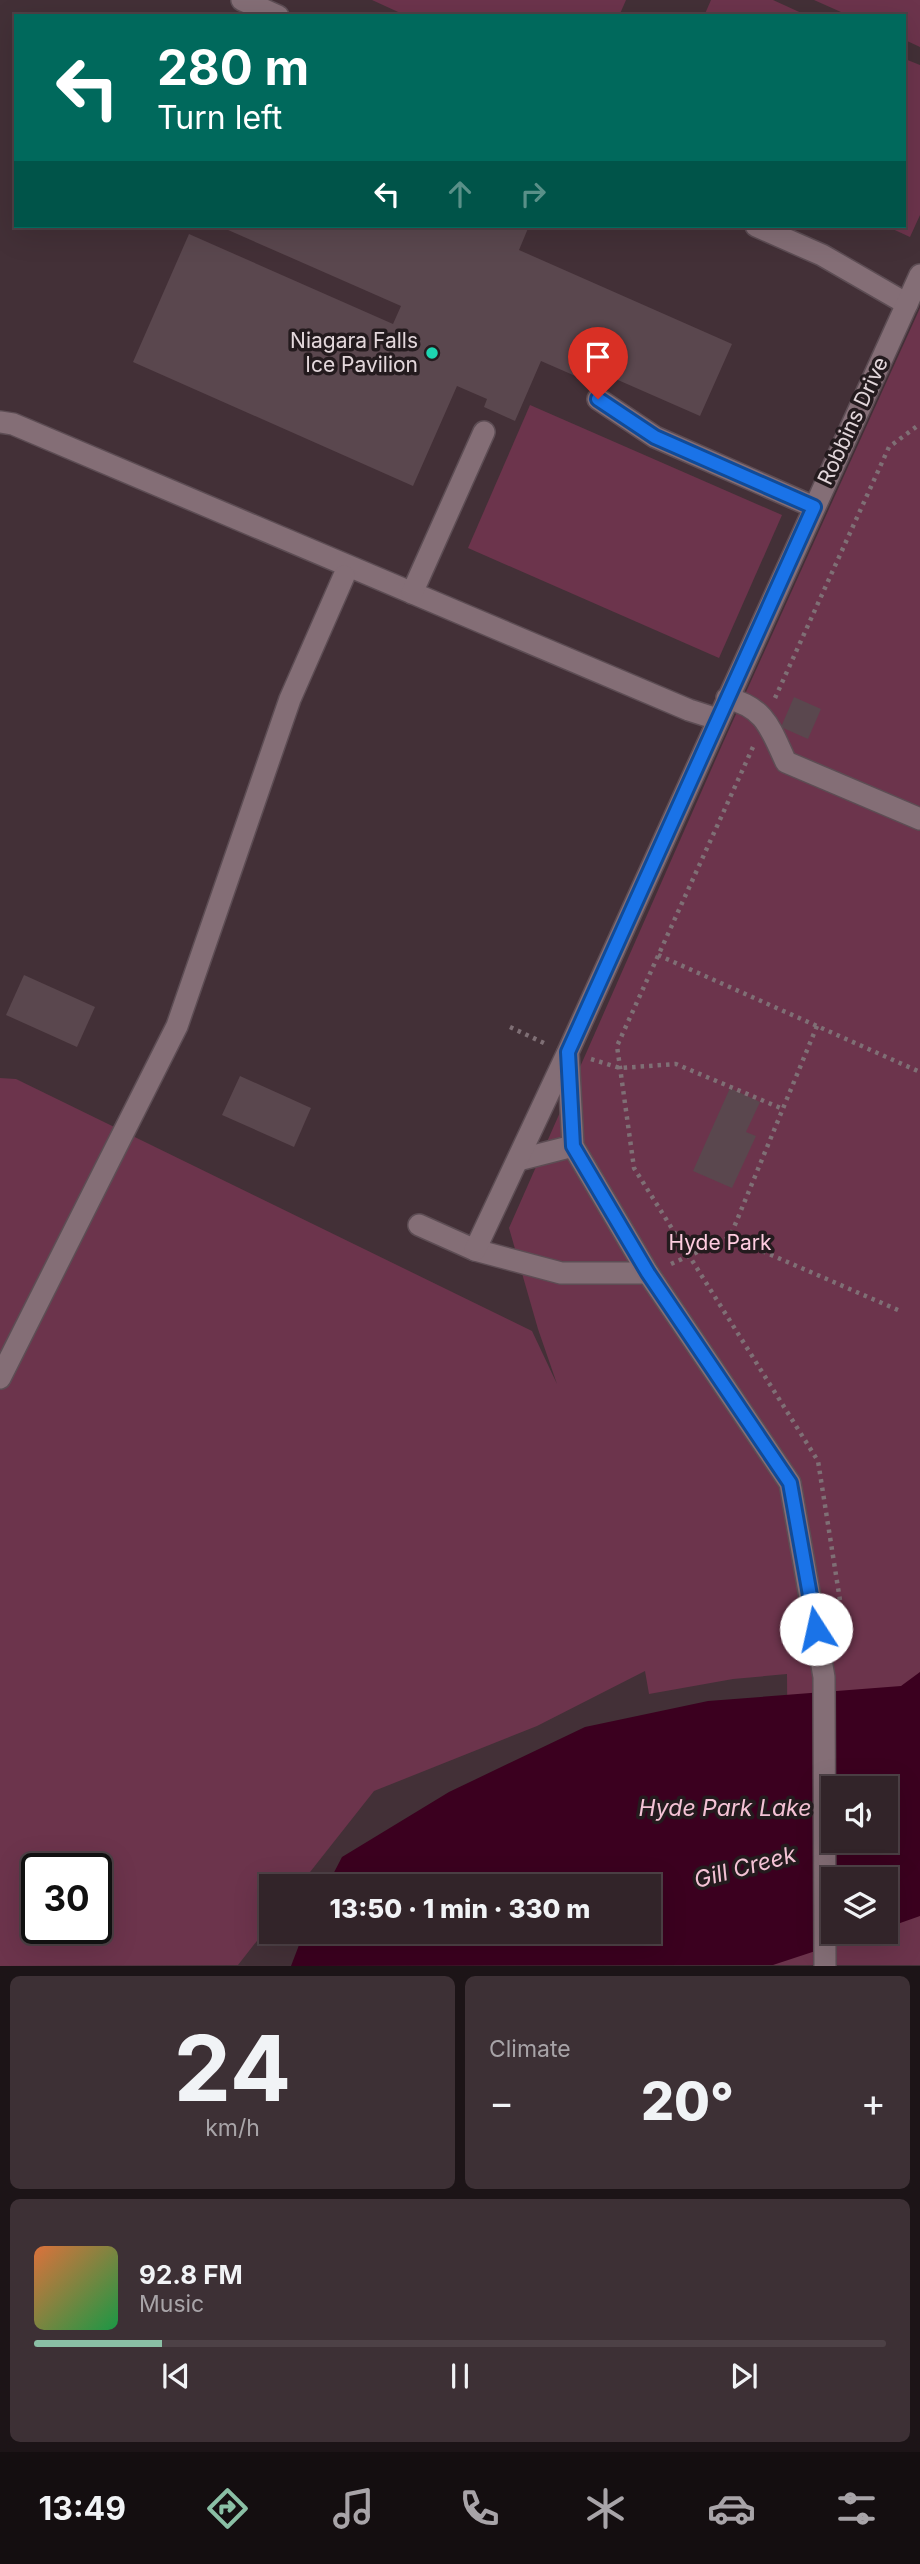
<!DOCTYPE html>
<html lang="en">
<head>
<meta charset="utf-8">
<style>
  :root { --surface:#322429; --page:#3d3035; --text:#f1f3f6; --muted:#a8a4a8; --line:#4d4146; --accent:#8abfa5 }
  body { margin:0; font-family:Inter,sans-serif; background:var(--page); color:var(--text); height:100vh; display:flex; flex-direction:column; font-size:26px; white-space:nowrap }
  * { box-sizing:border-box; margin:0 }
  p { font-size:23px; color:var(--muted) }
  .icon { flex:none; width:38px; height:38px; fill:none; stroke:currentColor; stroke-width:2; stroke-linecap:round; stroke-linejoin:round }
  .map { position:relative; height:1966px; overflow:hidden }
  .drawer { display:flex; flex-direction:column; gap:10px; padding:10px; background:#1c1417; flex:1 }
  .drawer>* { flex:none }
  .banner { position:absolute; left:14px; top:14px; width:892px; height:214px; border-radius:0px; box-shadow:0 7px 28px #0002,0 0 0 2px var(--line); background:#00695c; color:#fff; overflow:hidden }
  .controls { position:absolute; left:821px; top:1776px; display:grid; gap:14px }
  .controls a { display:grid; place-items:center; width:77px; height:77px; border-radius:0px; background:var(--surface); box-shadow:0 7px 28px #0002,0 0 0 2px var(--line); font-size:35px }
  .speed { position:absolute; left:21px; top:1853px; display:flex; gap:14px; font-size:35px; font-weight:700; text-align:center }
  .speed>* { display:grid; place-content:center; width:91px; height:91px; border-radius:50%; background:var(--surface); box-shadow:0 7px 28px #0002,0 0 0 2px var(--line); line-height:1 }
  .speed .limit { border:4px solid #111; border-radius:10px; background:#fff; color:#111 }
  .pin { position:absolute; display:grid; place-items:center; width:60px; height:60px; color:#fff; margin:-72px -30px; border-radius:50% 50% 50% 0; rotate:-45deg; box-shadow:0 0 7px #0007 }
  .pin .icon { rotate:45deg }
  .me { position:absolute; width:77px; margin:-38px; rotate:350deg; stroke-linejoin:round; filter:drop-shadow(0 0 5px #0008) }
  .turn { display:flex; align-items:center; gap:24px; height:147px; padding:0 28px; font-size:32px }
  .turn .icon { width:91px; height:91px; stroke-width:2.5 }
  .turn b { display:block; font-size:49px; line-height:60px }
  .lanes { display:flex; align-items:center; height:66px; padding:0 28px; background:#0003; justify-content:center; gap:35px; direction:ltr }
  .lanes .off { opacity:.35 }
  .big { font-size:52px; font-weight:800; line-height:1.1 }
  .drawer .widget { flex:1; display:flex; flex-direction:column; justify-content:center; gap:10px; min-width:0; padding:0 24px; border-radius:10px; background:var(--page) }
  .drawer .dial { align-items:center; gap:0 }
  .dial b { font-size:91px; line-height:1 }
  .song { display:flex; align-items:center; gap:21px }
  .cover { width:84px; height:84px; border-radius:10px; background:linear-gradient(135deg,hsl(20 70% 55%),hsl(140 70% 35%)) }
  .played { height:7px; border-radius:4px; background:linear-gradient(90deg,var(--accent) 15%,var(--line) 15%) }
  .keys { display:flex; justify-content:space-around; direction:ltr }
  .heat { display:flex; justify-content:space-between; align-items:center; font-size:38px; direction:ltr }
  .drawer .tiles { flex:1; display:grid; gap:10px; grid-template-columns:1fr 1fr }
  .widget:last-child { grid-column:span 2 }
  .trip { position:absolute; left:259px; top:1874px; width:402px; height:70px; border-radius:0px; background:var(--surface); box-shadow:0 7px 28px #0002,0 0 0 2px var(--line); font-weight:800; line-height:70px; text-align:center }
  .menu { display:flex; height:112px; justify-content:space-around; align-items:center; background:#140e10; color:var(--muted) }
  .menu .icon { width:49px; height:49px }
  .menu .active { color:var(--accent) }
  .menu b { font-size:32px; color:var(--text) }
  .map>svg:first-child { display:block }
  .green { fill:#6c344c; fill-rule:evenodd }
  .water { fill:#3b001f; fill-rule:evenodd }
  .building { fill:#5a474e }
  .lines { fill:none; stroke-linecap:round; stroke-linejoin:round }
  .minor-casing { stroke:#5d4d54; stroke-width:24 }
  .path { stroke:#7f6f75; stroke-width:4.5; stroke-dasharray:3.5 5; stroke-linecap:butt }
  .minor { stroke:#846e76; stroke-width:21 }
  .route-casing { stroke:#114b97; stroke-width:18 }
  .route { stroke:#1a73e8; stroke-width:12 }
  .poi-dot { fill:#1dd5b1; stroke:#241b1e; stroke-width:2.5 }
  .labels { text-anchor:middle; stroke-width:7; stroke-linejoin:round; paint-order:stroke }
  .poi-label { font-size:21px; fill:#e3d7db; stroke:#241b1e; text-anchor:end }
  .street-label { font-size:21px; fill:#e3d7db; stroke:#241b1e }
  .park-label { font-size:21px; fill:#feccdf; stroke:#241b1e }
  .water-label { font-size:23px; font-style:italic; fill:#f4c2d5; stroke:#241b1e }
</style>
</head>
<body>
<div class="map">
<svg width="920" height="1966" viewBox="0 0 920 1966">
  <rect width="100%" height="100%" fill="#433037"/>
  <g class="green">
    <polygon points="372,0 626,0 619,16 407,16"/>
    <polygon points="711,0 773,0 808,16 704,16"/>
    <polygon points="814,0 920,0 920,47 905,40 905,16 850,16"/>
    <polygon points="905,59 920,65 920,215 910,237 886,226 905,226"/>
    <path d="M920,308V1965H722L789,1926L787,1674L733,1679L649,1694L645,1671L537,1726L374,1791L299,1886H271V1923L238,1965L0,1966V1078L16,1079L532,1331L557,1384L538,1329L509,1228L722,745ZM833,1788H886V1841H833ZM37,1869H96V1928H37ZM833,1880H886V1932H833Z"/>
    <polygon points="530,405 782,515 719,658 468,548"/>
  </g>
  <path class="water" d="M920,1672V1916L886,1928V1880H833V1932H873L773,1965L291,1966L304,1932H649V1886H327L342,1857L449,1792L585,1727L708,1701L901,1686ZM833,1788H886V1841H833Z"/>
  <g class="building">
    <polygon points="219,226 529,226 519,250 732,344 700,416 586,366 580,378 541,361 515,421 484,407 487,399 457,386 413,486 133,362 189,234 393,324 401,306"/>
    <polygon points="794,697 821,709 808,739 781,727"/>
    <polygon points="24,975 95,1007 77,1047 6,1015"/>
    <polygon points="240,1076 311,1108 294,1147 222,1115"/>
    <polygon points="730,1088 760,1102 746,1132 756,1136 732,1188 693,1171"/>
  </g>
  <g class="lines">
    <g class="minor-casing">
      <g id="minor">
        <polyline points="242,0 278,16"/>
        <polyline points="756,226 822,255 907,304"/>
        <polyline points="598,399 655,437 814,507"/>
        <polyline points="0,422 13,424 689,710 717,719"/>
        <polyline points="412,593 484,432"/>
        <path d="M727,698C766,708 770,728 786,762L920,819"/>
        <polyline points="518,1160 573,1146"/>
        <polyline points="419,1225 475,1250 561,1273 648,1273"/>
        <polyline points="475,1250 567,1054"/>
        <polyline points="0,1378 177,1026 290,699 344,576"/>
        <polyline points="825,1966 824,1677 790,1483 648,1273 573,1146 568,1052 920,275"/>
      </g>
    </g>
    <g class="path">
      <polyline points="775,698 889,447 920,424"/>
      <polyline points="753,747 617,1046 634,1168 818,1461 842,1613 841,1618"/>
      <polyline points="658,955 920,1072"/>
      <polyline points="817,1026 730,1237 898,1310"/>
      <polyline points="510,1027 546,1044"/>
      <polyline points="591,1059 620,1068 676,1064 783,1109"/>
      <polyline points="671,1264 730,1237"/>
    </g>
    <use href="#minor" class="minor"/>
  </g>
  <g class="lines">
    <g class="route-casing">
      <polyline id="route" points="598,399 655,437 814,507 568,1052 573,1146 648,1273 790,1483 816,1629"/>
    </g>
    <use href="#route" class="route"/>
  </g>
  <circle class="poi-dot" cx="432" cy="353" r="7"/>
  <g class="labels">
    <g class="poi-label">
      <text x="418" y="348">Niagara Falls<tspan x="418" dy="24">Ice Pavilion</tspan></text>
    </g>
    <g class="street-label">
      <text transform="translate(853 421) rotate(-65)" y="7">Robbins Drive</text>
    </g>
    <g class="park-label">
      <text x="720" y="1250">Hyde Park</text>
    </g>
    <g class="water-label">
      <text x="725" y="1816">Hyde Park Lake</text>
      <text transform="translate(745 1867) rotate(-15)" y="8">Gill Creek</text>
    </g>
  </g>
</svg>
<div class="controls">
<a><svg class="icon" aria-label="sound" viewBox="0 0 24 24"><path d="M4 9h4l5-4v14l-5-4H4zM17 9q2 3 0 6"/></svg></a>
<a><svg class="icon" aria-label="layers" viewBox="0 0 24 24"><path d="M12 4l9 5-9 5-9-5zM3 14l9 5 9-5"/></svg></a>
</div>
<div class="speed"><div class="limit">30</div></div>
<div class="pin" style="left:598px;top:399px;background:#d93025"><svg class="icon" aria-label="arrive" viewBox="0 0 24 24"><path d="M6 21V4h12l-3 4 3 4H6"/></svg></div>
<svg class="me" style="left:816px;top:1629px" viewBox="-20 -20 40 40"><circle r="19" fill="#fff"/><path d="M0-13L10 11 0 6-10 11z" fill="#1a73e8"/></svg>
<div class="trip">13:50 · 1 min · 330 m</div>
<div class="banner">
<div class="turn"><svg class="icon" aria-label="left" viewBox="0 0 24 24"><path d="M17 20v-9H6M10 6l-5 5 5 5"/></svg><div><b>280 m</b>Turn left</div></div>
<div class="lanes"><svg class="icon" aria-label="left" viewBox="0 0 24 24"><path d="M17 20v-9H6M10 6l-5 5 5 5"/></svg><svg class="icon off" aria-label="ahead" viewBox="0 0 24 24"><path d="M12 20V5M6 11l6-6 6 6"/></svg><svg class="icon off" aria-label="right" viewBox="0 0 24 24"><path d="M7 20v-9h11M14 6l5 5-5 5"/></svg></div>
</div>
</div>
<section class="drawer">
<div class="tiles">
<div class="widget dial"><b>24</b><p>km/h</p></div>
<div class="widget"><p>Climate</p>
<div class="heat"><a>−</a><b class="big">20°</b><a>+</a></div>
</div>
<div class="widget">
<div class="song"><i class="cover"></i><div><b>92.8 FM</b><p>Music</p></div></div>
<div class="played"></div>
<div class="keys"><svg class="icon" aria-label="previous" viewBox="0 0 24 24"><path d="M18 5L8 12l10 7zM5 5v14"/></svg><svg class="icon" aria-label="pause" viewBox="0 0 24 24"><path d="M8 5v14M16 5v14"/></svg><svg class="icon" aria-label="next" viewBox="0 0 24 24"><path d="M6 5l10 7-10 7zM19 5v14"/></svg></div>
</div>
</div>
</section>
<nav class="menu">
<b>13:49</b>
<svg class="icon active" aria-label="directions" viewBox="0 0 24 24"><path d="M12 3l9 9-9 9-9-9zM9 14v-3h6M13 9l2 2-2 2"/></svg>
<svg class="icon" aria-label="music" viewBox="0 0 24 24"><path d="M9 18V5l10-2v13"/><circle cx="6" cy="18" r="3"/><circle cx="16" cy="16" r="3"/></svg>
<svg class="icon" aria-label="phone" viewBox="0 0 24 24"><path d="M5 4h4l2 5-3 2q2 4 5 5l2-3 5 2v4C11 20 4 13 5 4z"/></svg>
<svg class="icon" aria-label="climate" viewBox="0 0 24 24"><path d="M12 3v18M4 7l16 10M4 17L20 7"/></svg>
<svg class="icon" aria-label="car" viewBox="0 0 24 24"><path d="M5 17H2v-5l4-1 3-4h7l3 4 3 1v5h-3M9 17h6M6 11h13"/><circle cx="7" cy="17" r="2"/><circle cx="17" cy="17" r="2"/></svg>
<svg class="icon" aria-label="filters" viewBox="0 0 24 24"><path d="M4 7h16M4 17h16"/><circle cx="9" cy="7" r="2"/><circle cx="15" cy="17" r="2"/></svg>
</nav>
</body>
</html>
